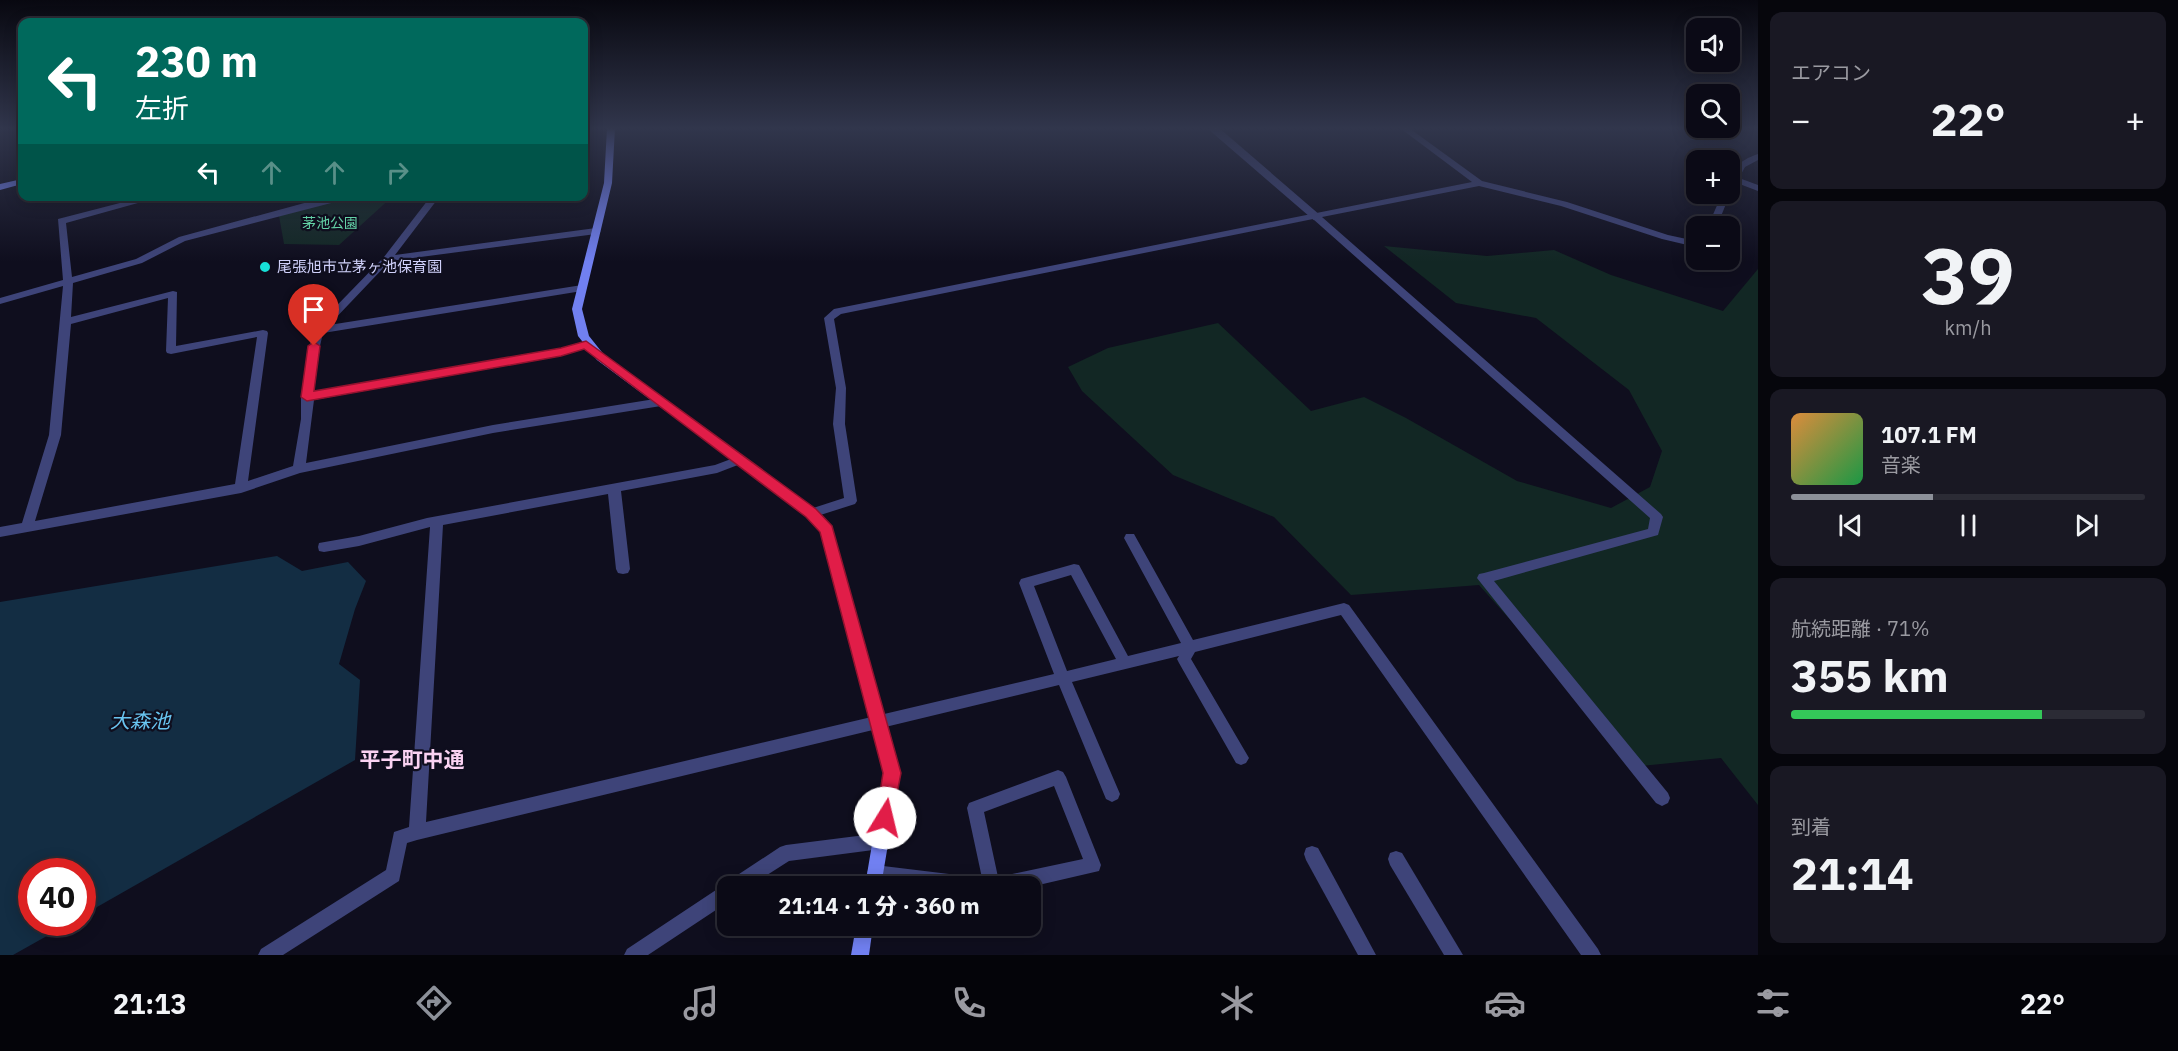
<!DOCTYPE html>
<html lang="ja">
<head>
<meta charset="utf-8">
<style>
  :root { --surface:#0b0a16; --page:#191823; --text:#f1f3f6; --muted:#9a9aa1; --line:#2b2b35; --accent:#8c9099 }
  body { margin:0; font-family:"IBM Plex Sans","Noto Sans JP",sans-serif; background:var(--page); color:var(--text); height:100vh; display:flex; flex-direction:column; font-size:22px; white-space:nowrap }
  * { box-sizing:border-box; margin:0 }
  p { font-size:20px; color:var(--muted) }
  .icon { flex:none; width:33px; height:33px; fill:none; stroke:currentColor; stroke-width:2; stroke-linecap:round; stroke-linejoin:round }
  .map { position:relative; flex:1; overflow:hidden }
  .panel { display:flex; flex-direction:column; gap:12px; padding:12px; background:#06060c; width:420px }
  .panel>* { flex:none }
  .guide { position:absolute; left:18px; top:18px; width:570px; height:183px; border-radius:12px; box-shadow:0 3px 15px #0003,0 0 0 2px var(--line); background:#00695c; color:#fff; overflow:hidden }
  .fabs { position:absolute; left:1686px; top:18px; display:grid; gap:12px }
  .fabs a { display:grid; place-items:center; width:54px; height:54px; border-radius:12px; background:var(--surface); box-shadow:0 3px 15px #0003,0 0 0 2px var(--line); font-size:30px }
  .speed { position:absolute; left:18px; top:858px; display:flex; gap:12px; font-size:30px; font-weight:700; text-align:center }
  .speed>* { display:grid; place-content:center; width:78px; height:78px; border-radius:50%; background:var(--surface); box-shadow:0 3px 15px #0003,0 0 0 2px var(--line); line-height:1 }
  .speed .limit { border:9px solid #d22; background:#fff; color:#111 }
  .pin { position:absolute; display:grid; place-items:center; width:51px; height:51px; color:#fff; margin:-62px -26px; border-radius:50% 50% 50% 0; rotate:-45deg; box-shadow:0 0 6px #0007 }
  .pin .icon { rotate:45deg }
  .me { position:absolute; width:66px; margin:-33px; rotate:9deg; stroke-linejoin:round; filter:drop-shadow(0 0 4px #0008) }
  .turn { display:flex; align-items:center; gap:21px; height:126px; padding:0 18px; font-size:27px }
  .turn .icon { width:78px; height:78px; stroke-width:2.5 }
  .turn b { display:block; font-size:42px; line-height:51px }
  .lanes { display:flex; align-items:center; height:57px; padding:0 18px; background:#0003; justify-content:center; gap:30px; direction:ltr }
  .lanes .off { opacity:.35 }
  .big { font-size:45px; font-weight:800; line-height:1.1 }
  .panel .widget { flex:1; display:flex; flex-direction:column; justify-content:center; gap:9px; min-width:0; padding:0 21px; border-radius:12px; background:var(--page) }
  .panel .dial { align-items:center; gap:0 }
  .dial b { font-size:78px; line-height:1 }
  .song { display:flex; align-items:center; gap:18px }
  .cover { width:72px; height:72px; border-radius:9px; background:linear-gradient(135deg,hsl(30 70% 55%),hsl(140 70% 35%)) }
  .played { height:6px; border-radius:3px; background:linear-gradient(90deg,var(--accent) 40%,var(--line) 40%) }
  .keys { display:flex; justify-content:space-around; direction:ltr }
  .heat { display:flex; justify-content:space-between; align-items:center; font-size:33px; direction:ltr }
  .charge { height:9px; border-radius:4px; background:linear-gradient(90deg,#34c759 71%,var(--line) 0) }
  .trip { position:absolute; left:717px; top:876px; width:324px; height:60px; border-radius:12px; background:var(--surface); box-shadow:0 3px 15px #0003,0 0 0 2px var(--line); font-weight:800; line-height:60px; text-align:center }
  .dock { display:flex; height:96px; justify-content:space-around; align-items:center; background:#040409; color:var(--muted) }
  .dock .icon { width:42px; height:42px }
  .dock .current { color:var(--accent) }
  .dock b { font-size:27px; color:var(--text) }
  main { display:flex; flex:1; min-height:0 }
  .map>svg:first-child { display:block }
  .green { fill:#122724 }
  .water { fill:#132d43 }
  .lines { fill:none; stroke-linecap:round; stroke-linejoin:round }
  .lane { stroke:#3e4479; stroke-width:8 }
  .street { fill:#3e4479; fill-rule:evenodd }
  .secondary { fill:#7180f1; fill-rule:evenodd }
  .route { fill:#e11d48; stroke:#92132f; stroke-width:1.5 }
  .poi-dot { fill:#17e0d8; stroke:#0f0e1e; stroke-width:2 }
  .labels { text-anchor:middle; stroke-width:4.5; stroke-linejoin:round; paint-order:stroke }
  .far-park-label { font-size:14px; fill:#64d2a7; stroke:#0f0e1e }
  .poi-label { font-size:15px; fill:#d0d1fa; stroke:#0f0e1e; text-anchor:start }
  .near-water-label { font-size:20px; font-style:italic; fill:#69c4f0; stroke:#0f0e1e }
  .near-quarter-label { font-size:21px; font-weight:bold; fill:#fad2f2; stroke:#0f0e1e }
</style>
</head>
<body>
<main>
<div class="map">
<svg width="1758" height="955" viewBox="0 0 1758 955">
  <rect width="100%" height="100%" fill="#0f0e1e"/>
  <g class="green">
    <polygon points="393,196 339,245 284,244 279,216 337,200 341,197"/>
    <polygon points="1384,246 1487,256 1554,250 1611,275 1723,311 1758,269 1758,805 1721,758 1641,766 1479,585 1351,595 1274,517 1173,475 1082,391 1068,367 1108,348 1218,323 1311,411 1364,397 1406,418 1517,481 1611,508 1650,487 1662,451 1629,390 1536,318 1456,303"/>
  </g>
  <polygon class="water" points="277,556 302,571 348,562 366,581 355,609 339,664 360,680 355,760 83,915 82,872 32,872 32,922 70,923 13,955 0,955 0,602"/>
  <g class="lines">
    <polyline class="lane" points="1213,128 1315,216"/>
    <g class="street">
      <polygon points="1400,128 1409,128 1482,181 1567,202 1668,235 1696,241 1696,247 1662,239 1561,206 1479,186 1322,217 1661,514 1663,517 1658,535 1494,581 1668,793 1670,798 1668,803 1662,806 1656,803 1477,578 1479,574 1484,573 1648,529 1650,518 1313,219 841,314 834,319 846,388 845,424 857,501 855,504 811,518 807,516 805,513 807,510 844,498 833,424 836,388 824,318 834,309 1472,182"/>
      <path d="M1758,154V160L1745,167L1739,178L1758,185V191L1737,183L1733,190H1730C1730,169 1738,161 1758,154Z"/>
      <polygon points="1730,193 1730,194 1717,226 1708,226 1722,194"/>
      <path d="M147,196H163L66,223L72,277L136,259L179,237L330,196H339L335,202L185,241L142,263L73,283L71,317L173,291L177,292L176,346L263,330L267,331L268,333L248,481L293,466L301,419V397L306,363L313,330L384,257L431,196H440L395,255L596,228L601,231L596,234L390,261L329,325L582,285L587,288L582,291L323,333L316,363L314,392L561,349L587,342L592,345L591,347L561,355L314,400L306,463L493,425L661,398L667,402L661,406L493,433L300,473L241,493L0,537V527L22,523L49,435L63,286L0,304V298L63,280L58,219ZM168,298L166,351L167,353L171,354L257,337L235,484L35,521L61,435L71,324Z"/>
      <path d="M739,456L743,457L745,460L743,463L717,473L621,491L630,569L628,573L623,574L618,573L616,569L608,494L443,525L426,822L1054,674L1019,583L1021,579L1074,564L1079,565L1128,656L1181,643L1124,538L1126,534H1134L1193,640L1344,603L1349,605L1598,949L1601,955H1581L1341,615L1195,652L1191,659L1249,758L1246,763L1241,765L1236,763L1179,663L1177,659L1179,656L1072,682L1120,794L1118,799L1112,802L1106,799L1059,685L417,840L407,843L399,881L283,955H258L261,949L386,870L394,832L409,827L430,527L359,546L324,552L319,551L318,547L319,543L359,536L427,518L715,465ZM1071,575L1116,659L1067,671L1034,586Z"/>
      <path d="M1058,770L1063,772L1066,777L1101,865L1099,871L1030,887L919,886L869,879L867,873L869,867L875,865L982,878L967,808L969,803ZM1054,786L1083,859L998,877L984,812Z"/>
      <polygon points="881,833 887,835 889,841 887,847 881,849 789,861 750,886 728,886 728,902 648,955 624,955 627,949 722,886 729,884 730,880 780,847 786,845"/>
      <polygon points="1312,846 1318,848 1376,955 1358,955 1306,860 1304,854 1306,848"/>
      <polygon points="1396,851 1402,853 1463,955 1444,955 1390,865 1388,859 1390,853"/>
    </g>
    <g class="secondary">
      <polygon points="607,128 615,128 612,183 582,309 589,336 605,356 815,510 833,530 900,773 881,886 865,886 884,773 821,532 807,516 597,360 578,336 572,309 604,183"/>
      <polygon points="22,179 22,184 0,190 0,184"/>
      <polygon points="856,926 873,926 869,955 851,955"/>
    </g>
  </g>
  <linearGradient id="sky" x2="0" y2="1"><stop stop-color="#080810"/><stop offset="0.49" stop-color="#31364c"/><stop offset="1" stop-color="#31364c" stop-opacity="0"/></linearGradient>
  <rect width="1758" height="262" fill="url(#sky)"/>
  <polygon class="route" points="586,341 816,509 832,526 901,773 891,825 885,827 878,825 876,818 883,773 820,532 806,517 584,349 561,356 307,401 301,397 308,346 314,342 320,346 314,391 561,348"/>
  <circle class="poi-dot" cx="265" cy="267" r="6"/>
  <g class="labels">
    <g class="far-park-label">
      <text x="330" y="228">茅池公園</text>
    </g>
    <g class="poi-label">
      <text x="277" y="272">尾張旭市立茅ヶ池保育園</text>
    </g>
    <g class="near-water-label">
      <text x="140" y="728">大森池</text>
    </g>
    <g class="near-quarter-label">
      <text x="412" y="767">平子町中通</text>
    </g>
  </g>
</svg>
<div class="fabs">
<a><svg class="icon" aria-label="sound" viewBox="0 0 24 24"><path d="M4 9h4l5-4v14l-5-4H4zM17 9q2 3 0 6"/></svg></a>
<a><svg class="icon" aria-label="search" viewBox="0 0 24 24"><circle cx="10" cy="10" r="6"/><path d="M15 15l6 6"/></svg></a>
<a>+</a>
<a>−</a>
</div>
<div class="speed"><div class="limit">40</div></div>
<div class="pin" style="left:314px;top:346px;background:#d93025"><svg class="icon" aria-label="arrive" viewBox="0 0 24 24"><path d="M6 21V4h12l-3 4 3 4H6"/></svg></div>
<svg class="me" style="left:885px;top:818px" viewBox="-20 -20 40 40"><circle r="19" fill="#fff"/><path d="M0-13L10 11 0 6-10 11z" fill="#e11d48"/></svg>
<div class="trip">21:14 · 1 分 · 360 m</div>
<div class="guide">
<div class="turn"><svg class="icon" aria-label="left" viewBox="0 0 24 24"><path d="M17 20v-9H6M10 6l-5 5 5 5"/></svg><div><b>230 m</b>左折</div></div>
<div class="lanes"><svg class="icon" aria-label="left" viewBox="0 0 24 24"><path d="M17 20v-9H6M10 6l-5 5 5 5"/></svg><svg class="icon off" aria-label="ahead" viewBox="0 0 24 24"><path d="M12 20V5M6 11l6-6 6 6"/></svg><svg class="icon off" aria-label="ahead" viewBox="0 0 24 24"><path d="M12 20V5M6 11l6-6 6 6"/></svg><svg class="icon off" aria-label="right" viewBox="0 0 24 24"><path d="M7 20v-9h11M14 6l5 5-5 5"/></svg></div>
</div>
</div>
<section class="panel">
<div class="widget"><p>エアコン</p>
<div class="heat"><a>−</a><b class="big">22°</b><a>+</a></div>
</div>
<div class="widget dial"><b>39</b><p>km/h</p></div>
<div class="widget">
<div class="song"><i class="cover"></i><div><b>107.1 FM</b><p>音楽</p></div></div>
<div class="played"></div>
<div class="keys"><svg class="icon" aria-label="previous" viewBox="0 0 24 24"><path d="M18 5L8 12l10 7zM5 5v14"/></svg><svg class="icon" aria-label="pause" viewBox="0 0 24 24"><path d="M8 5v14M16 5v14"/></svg><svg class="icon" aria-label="next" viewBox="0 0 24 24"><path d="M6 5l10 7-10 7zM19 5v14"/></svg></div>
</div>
<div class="widget"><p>航続距離 · 71%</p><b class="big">355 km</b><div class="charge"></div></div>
<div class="widget"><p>到着</p><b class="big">21:14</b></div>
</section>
</main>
<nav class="dock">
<b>21:13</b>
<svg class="icon current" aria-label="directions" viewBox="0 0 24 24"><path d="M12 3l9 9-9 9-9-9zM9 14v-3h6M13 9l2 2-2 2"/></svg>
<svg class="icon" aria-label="music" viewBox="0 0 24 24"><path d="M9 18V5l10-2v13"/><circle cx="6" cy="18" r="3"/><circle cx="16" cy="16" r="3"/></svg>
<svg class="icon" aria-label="phone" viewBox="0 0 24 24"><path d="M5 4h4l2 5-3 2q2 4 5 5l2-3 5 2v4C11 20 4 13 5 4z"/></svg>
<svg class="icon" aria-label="climate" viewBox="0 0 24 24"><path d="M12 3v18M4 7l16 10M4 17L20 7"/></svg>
<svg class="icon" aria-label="car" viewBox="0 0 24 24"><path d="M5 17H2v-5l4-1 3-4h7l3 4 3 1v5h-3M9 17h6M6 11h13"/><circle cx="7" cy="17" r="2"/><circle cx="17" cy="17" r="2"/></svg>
<svg class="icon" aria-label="filters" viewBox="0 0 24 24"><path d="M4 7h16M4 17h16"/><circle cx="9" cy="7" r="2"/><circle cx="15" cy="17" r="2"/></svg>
<b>22°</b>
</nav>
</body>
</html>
